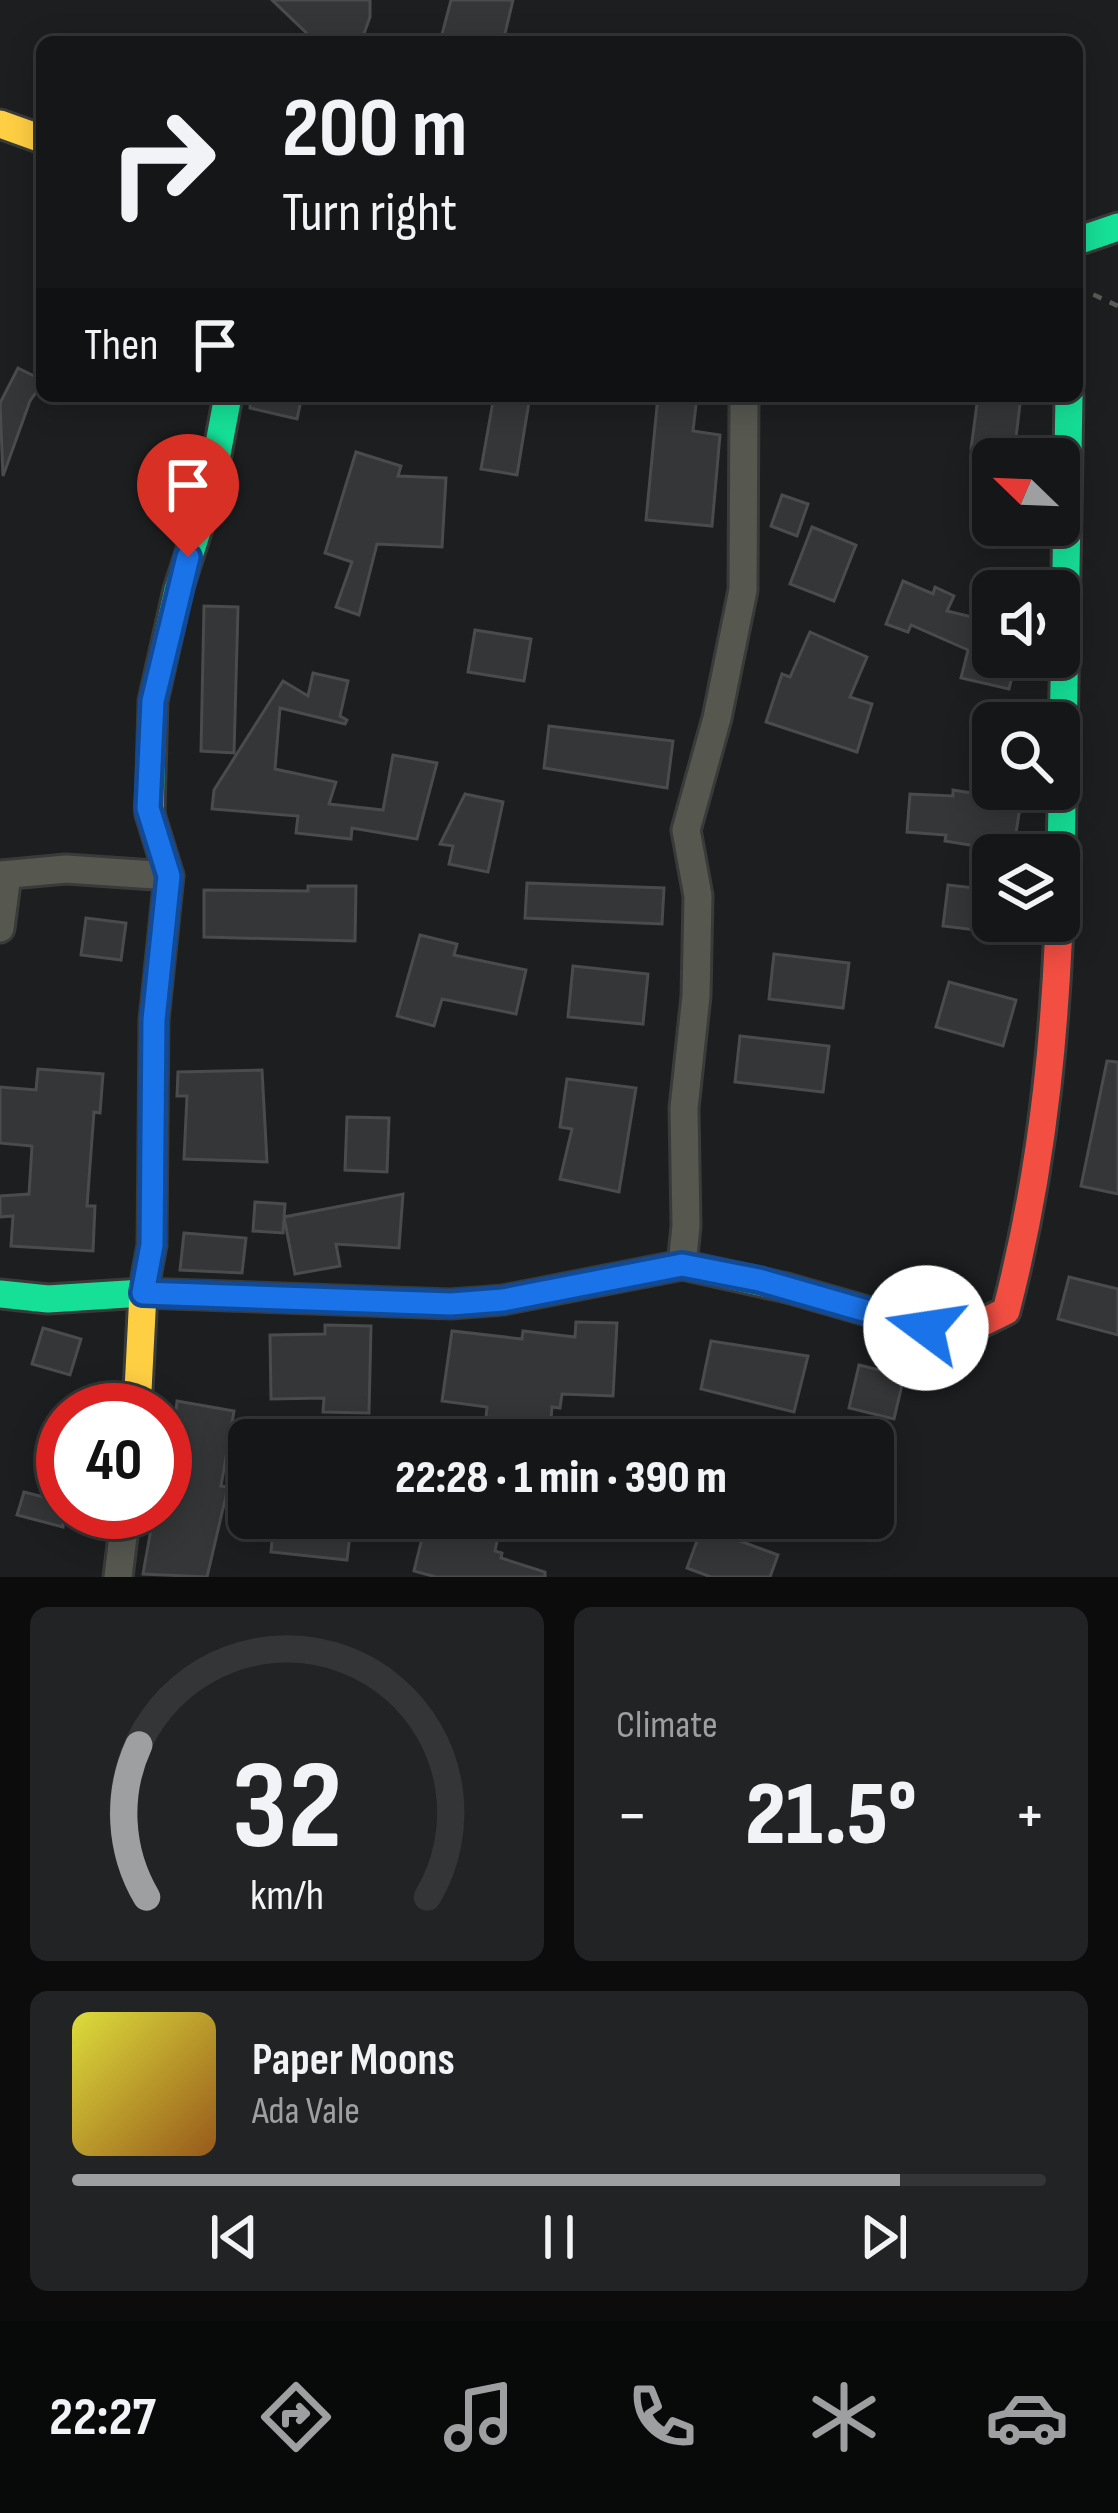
<!DOCTYPE html>
<html lang="en">
<head>
<meta charset="utf-8">
<style>
  :root { --surface:#151617; --page:#222324; --text:#f1f3f6; --muted:#9d9fa1; --line:#343536; --accent:#9d9fa0 }
  body { margin:0; font-family:"Sofia Sans Condensed",sans-serif; background:var(--page); color:var(--text); height:100vh; display:flex; flex-direction:column; font-size:45px; white-space:nowrap }
  * { box-sizing:border-box; margin:0 }
  p { font-size:39px; color:var(--muted) }
  .icon { flex:none; width:66px; height:66px; fill:none; stroke:currentColor; stroke-width:2; stroke-linecap:round; stroke-linejoin:round }
  .map { position:relative; height:1577px; overflow:hidden }
  .sheet { display:flex; flex-direction:column; gap:30px; padding:30px; background:#0c0c0d; flex:1 }
  .sheet>* { flex:none }
  .banner { position:absolute; left:36px; top:36px; width:1047px; height:366px; border-radius:18px; box-shadow:0 6px 30px #0003,0 0 0 3px var(--line); background:#151617; color:var(--text); overflow:hidden }
  .needle { width:78px; rotate:293deg }
  .buttons { position:absolute; left:972px; top:438px; display:grid; gap:24px }
  .buttons a { display:grid; place-items:center; width:108px; height:108px; border-radius:18px; background:var(--surface); box-shadow:0 6px 30px #0003,0 0 0 3px var(--line); font-size:60px }
  .speed { position:absolute; left:36px; top:1383px; display:flex; gap:24px; font-size:60px; font-weight:700; text-align:center }
  .speed>* { display:grid; place-content:center; width:156px; height:156px; border-radius:50%; background:var(--surface); box-shadow:0 6px 30px #0003,0 0 0 3px var(--line); line-height:1 }
  .speed .limit { border:18px solid #d22; background:#fff; color:#111 }
  .pin { position:absolute; display:grid; place-items:center; width:102px; height:102px; color:#fff; margin:-123px -51px; border-radius:50% 50% 50% 0; rotate:-45deg; box-shadow:0 0 12px #0007 }
  .pin .icon { rotate:45deg }
  .me { position:absolute; width:132px; margin:-66px; rotate:284deg; stroke-linejoin:round; filter:drop-shadow(0 0 9px #0008) }
  .turn { display:flex; align-items:center; gap:42px; height:252px; padding:0 48px; font-size:54px }
  .turn .icon { width:156px; height:156px; stroke-width:2.5 }
  .turn b { display:block; font-size:84px; line-height:102px }
  .then { display:flex; align-items:center; height:114px; padding:0 48px; background:#0003; gap:24px; font-size:45px }
  .big { font-size:90px; font-weight:800; line-height:1.1 }
  .sheet .tile { flex:1; display:flex; flex-direction:column; justify-content:center; gap:18px; min-width:0; padding:0 42px; border-radius:18px; background:var(--page) }
  .sheet .dial { align-items:center; gap:0 }
  .dial svg { height:312px; overflow:visible; fill:none; stroke:var(--line); stroke-width:7; stroke-linecap:round; text-anchor:middle }
  .dial text { fill:var(--text); stroke:none }
  .song { display:flex; align-items:center; gap:36px }
  .cover { width:144px; height:144px; border-radius:18px; background:linear-gradient(135deg,hsl(60 70% 55%),hsl(30 70% 35%)) }
  .played { height:12px; border-radius:6px; background:linear-gradient(90deg,var(--accent) 85%,var(--line) 85%) }
  .keys { display:flex; justify-content:space-around; direction:ltr }
  .heat { display:flex; justify-content:space-between; align-items:center; font-size:66px; direction:ltr }
  .sheet .tiles { flex:1; display:grid; gap:30px; grid-template-columns:1fr 1fr }
  .tile:last-child { grid-column:span 2 }
  .trip { position:absolute; left:228px; top:1419px; width:666px; height:120px; border-radius:18px; background:var(--surface); box-shadow:0 6px 30px #0003,0 0 0 3px var(--line); font-weight:800; line-height:120px; text-align:center }
  .dock { display:flex; height:192px; justify-content:space-around; align-items:center; background:#080909; color:var(--muted) }
  .dock .icon { width:84px; height:84px }
  .dock .active { color:var(--accent) }
  .dock b { font-size:54px; color:var(--text) }
  .map>svg:first-child { display:block }
  .building { fill:#353637; stroke:#494b4c; stroke-width:3 }
  .lines { fill:none; stroke-linecap:round; stroke-linejoin:round }
  .street-casing { stroke:#393a3a; stroke-width:33 }
  .fast-casing { stroke:#393a3a; stroke-width:33 }
  .slow-casing { stroke:#393a3a; stroke-width:33 }
  .jam-casing { stroke:#393a3a; stroke-width:33 }
  .path { stroke:#5a5b57; stroke-width:4.5; stroke-dasharray:9 9; stroke-linecap:butt }
  .street { stroke:#56574f; stroke-width:27 }
  .fast { stroke:#16e098; stroke-width:27 }
  .slow { stroke:#ffcf43; stroke-width:27 }
  .jam { stroke:#f24e42; stroke-width:27 }
  .route-casing { stroke:#114b97; stroke-width:30 }
  .route { stroke:#1a73e8; stroke-width:21 }
</style>
</head>
<body>
<div class="map">
<svg width="1118" height="1577" viewBox="0 0 1118 1577">
  <rect width="100%" height="100%" fill="#1c1e1f"/>
  <g class="building">
    <polygon points="272,0 370,0 370,17 361,42 316,42"/>
    <polygon points="451,0 513,0 503,42 440,42"/>
    <polygon points="18,368 42,380 42,384 30,401 3,476 0,403"/>
    <polygon points="251,396 302,396 297,419 250,408"/>
    <polygon points="494,396 530,396 517,475 481,469"/>
    <polygon points="658,396 697,396 693,431 720,435 712,526 646,520"/>
    <polygon points="978,396 1021,396 1014,454 971,449"/>
    <polygon points="356,452 401,466 398,476 446,478 442,547 377,544 359,615 336,607 352,562 325,553"/>
    <polygon points="782,495 808,504 797,536 771,526"/>
    <polygon points="812,527 856,545 834,601 790,584"/>
    <polygon points="903,581 933,594 935,587 954,596 947,611 993,622 993,657 1017,657 1009,689 961,678 968,650 911,625 908,632 886,624"/>
    <polygon points="204,606 238,607 234,753 201,751"/>
    <polygon points="475,630 531,639 524,681 468,672"/>
    <polygon points="810,632 867,657 850,697 872,704 857,752 766,722 782,674 790,677"/>
    <polygon points="313,673 348,681 340,716 347,720 345,724 280,708 275,769 336,782 329,804 383,810 393,755 437,763 417,839 352,828 351,839 296,833 298,816 212,809 214,790 283,681 308,696"/>
    <polygon points="549,726 673,741 667,788 544,768"/>
    <polygon points="953,790 1021,801 1013,852 945,841 946,835 907,832 910,794 953,796"/>
    <polygon points="465,794 503,802 488,872 449,864 453,846 440,844"/>
    <polygon points="527,883 664,888 662,924 525,918"/>
    <polygon points="948,885 993,890 993,932 943,926"/>
    <polygon points="308,886 356,886 355,941 204,937 204,890 308,891"/>
    <polygon points="86,918 126,923 121,960 81,955"/>
    <polygon points="420,935 457,944 454,955 526,970 516,1014 442,999 434,1026 397,1016"/>
    <polygon points="774,954 849,963 843,1008 769,999"/>
    <polygon points="573,966 648,974 643,1024 568,1017"/>
    <polygon points="949,982 1016,1000 1003,1046 936,1027"/>
    <polygon points="740,1036 829,1046 823,1092 735,1082"/>
    <polygon points="1107,1061 1118,1062 1118,1194 1081,1186"/>
    <polygon points="38,1069 103,1074 100,1113 94,1112 87,1206 95,1206 93,1251 11,1246 13,1216 0,1217 0,1196 29,1194 32,1146 0,1143 0,1087 36,1090"/>
    <polygon points="262,1070 267,1162 184,1159 187,1096 177,1096 178,1072"/>
    <polygon points="567,1079 636,1088 619,1192 560,1179 572,1129 560,1127"/>
    <polygon points="347,1117 389,1118 387,1172 345,1170"/>
    <polygon points="403,1194 399,1248 336,1244 340,1266 295,1274 284,1217"/>
    <polygon points="255,1202 285,1204 283,1233 253,1231"/>
    <polygon points="184,1233 246,1238 242,1273 180,1270"/>
    <polygon points="1069,1277 1118,1289 1118,1335 1058,1319"/>
    <polygon points="576,1322 617,1323 613,1396 562,1394 560,1408 552,1407 549,1440 484,1440 487,1407 442,1401 452,1331 522,1339 523,1331 575,1337"/>
    <polygon points="325,1325 371,1326 369,1413 323,1412 324,1398 271,1399 270,1335 325,1334"/>
    <polygon points="43,1328 81,1339 70,1375 32,1364"/>
    <polygon points="711,1341 808,1356 794,1412 701,1389"/>
    <polygon points="859,1365 904,1376 894,1419 849,1408"/>
    <polygon points="177,1401 234,1411 221,1486 228,1487 207,1577 143,1574 154,1512 165,1512"/>
    <polygon points="24,1492 63,1502 63,1527 17,1515"/>
    <polygon points="427,1518 502,1518 495,1551 502,1553 501,1558 545,1572 545,1577 436,1577 414,1571"/>
    <polygon points="274,1519 351,1527 347,1560 271,1552"/>
    <polygon points="702,1527 778,1555 770,1577 711,1577 687,1568"/>
  </g>
  <g class="lines">
    <g class="street-casing">
      <g id="street">
        <polyline points="0,875 66,869 169,876"/>
        <polyline points="0,928 7,875"/>
        <polyline points="682,1265 686,1226 684,1108 696,996 698,896 686,830 717,718 743,590 744,396"/>
        <polyline points="118,1577 126,1512"/>
      </g>
    </g>
    <g class="fast-casing">
      <g id="fast">
        <polyline points="1077,241 1118,227"/>
        <polyline points="150,814 153,701 178,590 210,491 228,396"/>
        <polyline points="1061,859 1069,396"/>
        <polyline points="0,1294 48,1299 143,1293 451,1304 503,1300 682,1265 787,1288"/>
      </g>
    </g>
    <g class="slow-casing">
      <g id="slow">
        <polyline points="0,124 42,139"/>
        <polyline points="137,1410 143,1293 152,1245 154,1020 169,876 150,814"/>
      </g>
    </g>
    <g class="jam-casing">
      <path id="jam" d="M787,1288L955,1336L1006,1311C1045,1162 1058,1013 1061,859"/>
    </g>
    <polyline class="path" points="1077,287 1118,306"/>
    <use href="#street" class="street"/>
    <use href="#fast" class="fast"/>
    <use href="#slow" class="slow"/>
    <use href="#jam" class="jam"/>
  </g>
  <g class="lines">
    <g class="route-casing">
      <polyline id="route" points="188,557 153,701 148,808 169,876 154,1020 152,1245 143,1293 451,1304 503,1300 682,1265 759,1280 926,1328"/>
    </g>
    <use href="#route" class="route"/>
  </g>
</svg>
<div class="buttons">
<a><svg class="needle" viewBox="-14 -14 28 28"><path d="M0-13l5 13h-10z" fill="#e53935"/><path d="M0 13l5-13h-10z" fill="#9d9fa1"/></svg></a>
<a><svg class="icon" aria-label="sound" viewBox="0 0 24 24"><path d="M4 9h4l5-4v14l-5-4H4zM17 9q2 3 0 6"/></svg></a>
<a><svg class="icon" aria-label="search" viewBox="0 0 24 24"><circle cx="10" cy="10" r="6"/><path d="M15 15l6 6"/></svg></a>
<a><svg class="icon" aria-label="layers" viewBox="0 0 24 24"><path d="M12 4l9 5-9 5-9-5zM3 14l9 5 9-5"/></svg></a>
</div>
<div class="speed"><div class="limit">40</div></div>
<div class="pin" style="left:188px;top:557px;background:#d93025"><svg class="icon" aria-label="arrive" viewBox="0 0 24 24"><path d="M6 21V4h12l-3 4 3 4H6"/></svg></div>
<svg class="me" style="left:926px;top:1328px" viewBox="-20 -20 40 40"><circle r="19" fill="#fff"/><path d="M0-13L10 11 0 6-10 11z" fill="#1a73e8"/></svg>
<div class="trip">22:28 · 1 min · 390 m</div>
<div class="banner">
<div class="turn"><svg class="icon" aria-label="right" viewBox="0 0 24 24"><path d="M7 20v-9h11M14 6l5 5-5 5"/></svg><div><b>200 m</b>Turn right</div></div>
<div class="then">Then<svg class="icon" aria-label="arrive" viewBox="0 0 24 24"><path d="M6 21V4h12l-3 4 3 4H6"/></svg></div>
</div>
</div>
<section class="sheet">
<div class="tiles">
<div class="tile dial"><svg viewBox="0 0 100 80">
<path d="M14 69A42 42 0 1 1 86 69"/>
<path d="M14 69A42 42 0 0 1 12 30" stroke="#9d9fa0"/>
<text x="50" y="56" font-size="32" font-weight="700">32</text>
<text x="50" y="72" font-size="11">km/h</text>
</svg></div>
<div class="tile"><p>Climate</p>
<div class="heat"><a>−</a><b class="big">21.5°</b><a>+</a></div>
</div>
<div class="tile">
<div class="song"><i class="cover"></i><div><b>Paper Moons</b><p>Ada Vale</p></div></div>
<div class="played"></div>
<div class="keys"><svg class="icon" aria-label="previous" viewBox="0 0 24 24"><path d="M18 5L8 12l10 7zM5 5v14"/></svg><svg class="icon" aria-label="pause" viewBox="0 0 24 24"><path d="M8 5v14M16 5v14"/></svg><svg class="icon" aria-label="next" viewBox="0 0 24 24"><path d="M6 5l10 7-10 7zM19 5v14"/></svg></div>
</div>
</div>
</section>
<nav class="dock">
<b>22:27</b>
<svg class="icon active" aria-label="directions" viewBox="0 0 24 24"><path d="M12 3l9 9-9 9-9-9zM9 14v-3h6M13 9l2 2-2 2"/></svg>
<svg class="icon" aria-label="music" viewBox="0 0 24 24"><path d="M9 18V5l10-2v13"/><circle cx="6" cy="18" r="3"/><circle cx="16" cy="16" r="3"/></svg>
<svg class="icon" aria-label="phone" viewBox="0 0 24 24"><path d="M5 4h4l2 5-3 2q2 4 5 5l2-3 5 2v4C11 20 4 13 5 4z"/></svg>
<svg class="icon" aria-label="climate" viewBox="0 0 24 24"><path d="M12 3v18M4 7l16 10M4 17L20 7"/></svg>
<svg class="icon" aria-label="car" viewBox="0 0 24 24"><path d="M5 17H2v-5l4-1 3-4h7l3 4 3 1v5h-3M9 17h6M6 11h13"/><circle cx="7" cy="17" r="2"/><circle cx="17" cy="17" r="2"/></svg>
</nav>
</body>
</html>
